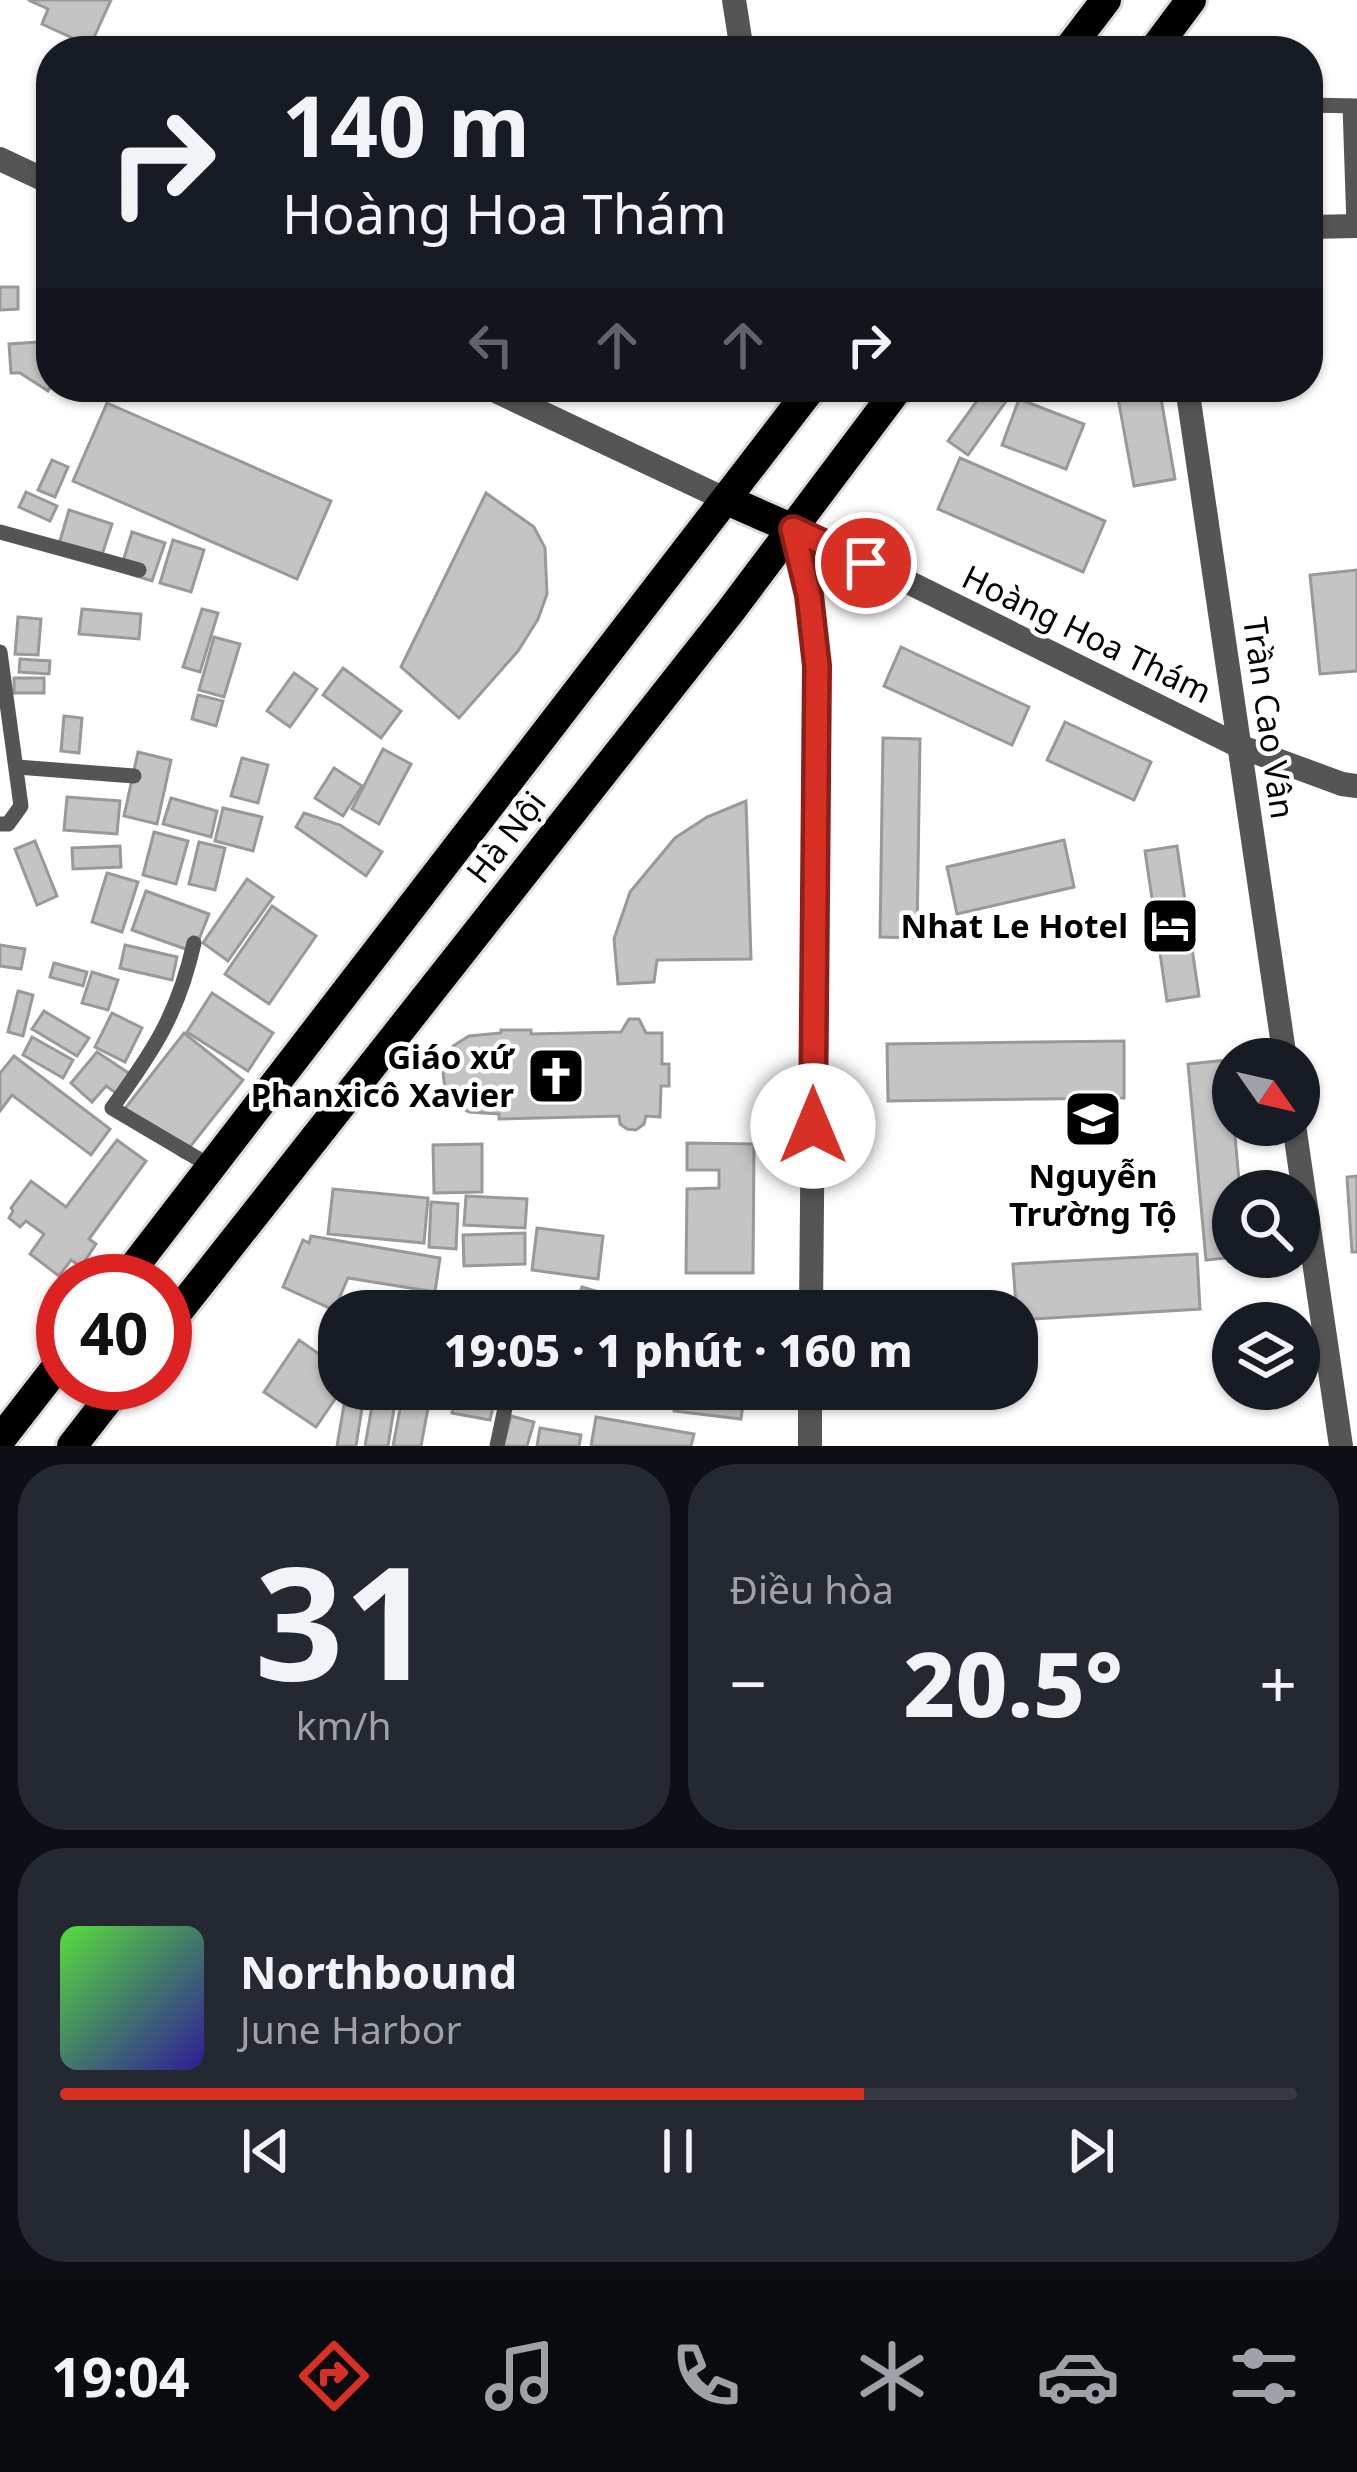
<!DOCTYPE html>
<html lang="vi">
<head>
<meta charset="utf-8">
<style>
  :root { --surface:#171b24; --page:#242831; --text:#f1f3f6; --muted:#9ea1a6; --line:#363941; --accent:#d93025 }
  body { margin:0; font-family:"Noto Sans",sans-serif; background:var(--page); color:var(--text); height:100vh; display:flex; flex-direction:column; font-size:45px; white-space:nowrap }
  * { box-sizing:border-box; margin:0 }
  p { font-size:39px; color:var(--muted) }
  .icon { flex:none; width:66px; height:66px; fill:none; stroke:currentColor; stroke-width:2; stroke-linecap:round; stroke-linejoin:round }
  .map { position:relative; height:1446px; overflow:hidden }
  .panel { display:flex; flex-direction:column; gap:18px; padding:18px; background:#0d0f14; flex:1 }
  .panel>* { flex:none }
  .top-card { position:absolute; left:36px; top:36px; width:1287px; height:366px; border-radius:48px; box-shadow:0 3px 9px #0004; background:#171b24; color:var(--text); overflow:hidden }
  .needle { width:78px; rotate:124deg }
  .fabs { position:absolute; left:1212px; top:1038px; display:grid; gap:24px }
  .fabs a { display:grid; place-items:center; width:108px; height:108px; border-radius:50%; background:var(--surface); box-shadow:0 3px 9px #0004; font-size:60px }
  .speed { position:absolute; left:36px; top:1254px; display:flex; gap:24px; font-size:60px; font-weight:700; text-align:center }
  .speed>* { display:grid; place-content:center; width:156px; height:156px; border-radius:50%; background:var(--surface); box-shadow:0 3px 9px #0004; line-height:1 }
  .speed .limit { border:18px solid #d22; background:#fff; color:#111 }
  .pin { position:absolute; display:grid; place-items:center; width:102px; height:102px; color:#fff; margin:-51px; border:6px solid #fff; border-radius:50%; box-shadow:0 3px 12px #0007 }
  .me { position:absolute; width:132px; margin:-66px; rotate:0deg; stroke-linejoin:round; filter:drop-shadow(0 0 9px #0008) }
  .turn { display:flex; align-items:center; gap:42px; height:252px; padding:0 48px; font-size:54px }
  .turn .icon { width:156px; height:156px; stroke-width:2.5 }
  .turn b { display:block; font-size:84px; line-height:102px }
  .lanes { display:flex; align-items:center; height:114px; padding:0 48px; background:#0003; justify-content:center; gap:60px; direction:ltr }
  .lanes .off { opacity:.35 }
  .big { font-size:90px; font-weight:800; line-height:1.1 }
  .panel .widget { flex:1; display:flex; flex-direction:column; justify-content:center; gap:18px; min-width:0; padding:0 42px; border-radius:48px; background:var(--page) }
  .panel .dial { align-items:center; gap:0 }
  .dial b { font-size:156px; line-height:1 }
  .song { display:flex; align-items:center; gap:36px }
  .cover { width:144px; height:144px; border-radius:18px; background:linear-gradient(135deg,hsl(110 70% 55%),hsl(250 70% 35%)) }
  .played { height:12px; border-radius:6px; background:linear-gradient(90deg,var(--accent) 65%,var(--line) 65%) }
  .keys { display:flex; justify-content:space-around; direction:ltr }
  .heat { display:flex; justify-content:space-between; align-items:center; font-size:66px; direction:ltr }
  .panel .tiles { flex:1; display:grid; gap:18px; grid-template-columns:1fr 1fr }
  .widget:last-child { grid-column:span 2 }
  .trip { position:absolute; left:318px; top:1290px; width:720px; height:120px; border-radius:48px; background:var(--surface); box-shadow:0 3px 9px #0004; font-weight:800; line-height:120px; text-align:center }
  .menu { display:flex; height:192px; justify-content:space-around; align-items:center; background:#090b0e; color:var(--muted) }
  .menu .icon { width:84px; height:84px }
  .menu .selected { color:var(--accent) }
  .menu b { font-size:54px; color:var(--text) }
  .map>svg:first-child { display:block }
  .building { fill:#c4c4c4; stroke:#999; stroke-width:3 }
  .lines { fill:none; stroke-linecap:round; stroke-linejoin:round }
  .primary-casing { stroke:#dbdbdb; stroke-width:36 }
  .service { stroke:#555; stroke-width:15 }
  .minor { stroke:#555; stroke-width:24 }
  .tertiary { stroke:#555; stroke-width:24 }
  .primary { stroke:#000; stroke-width:30 }
  .route-casing { stroke:#8d1f18; stroke-width:30 }
  .route { stroke:#d93025; stroke-width:21 }
  .labels { text-anchor:middle; stroke-width:9; stroke-linejoin:round; paint-order:stroke }
  .street-label { font-size:33px; fill:#000; stroke:#fff }
  .poi-label { font-size:33px; font-weight:bold; fill:#000; stroke:#fff; text-anchor:end }
</style>
</head>
<body>
<div class="map">
<svg width="1357" height="1446" viewBox="0 0 1357 1446">
  <rect width="100%" height="100%" fill="#fff"/>
  <g class="building">
    <polygon points="28,0 111,0 90,46 42,24 48,9"/>
    <polygon points="0,287 18,287 18,309 0,310"/>
    <polygon points="51,324 51,386 48,391 20,373 11,373 9,344 39,342"/>
    <polygon points="987,387 1014,390 968,455 948,441"/>
    <polygon points="1116,387 1159,387 1175,479 1134,486"/>
    <polygon points="1019,399 1084,424 1066,469 1002,445"/>
    <polygon points="107,403 331,501 297,579 73,481"/>
    <polygon points="960,458 1105,521 1083,572 938,509"/>
    <polygon points="52,460 68,467 55,497 38,490"/>
    <polygon points="26,492 57,506 50,521 19,507"/>
    <polygon points="486,493 534,527 545,548 547,594 538,619 518,651 459,718 401,667"/>
    <polygon points="69,510 112,524 99,564 57,551"/>
    <polygon points="132,532 165,543 152,581 120,571"/>
    <polygon points="173,540 204,550 191,592 160,583"/>
    <polygon points="1357,570 1357,671 1320,674 1310,575"/>
    <polygon points="82,609 141,614 139,639 79,634"/>
    <polygon points="202,609 218,613 200,672 183,667"/>
    <polygon points="18,617 41,619 38,655 15,654"/>
    <polygon points="214,637 240,644 224,697 199,690"/>
    <polygon points="901,647 1029,707 1012,745 884,686"/>
    <polygon points="20,659 50,661 49,674 19,672"/>
    <polygon points="343,668 401,711 381,738 323,695"/>
    <polygon points="294,673 317,689 290,727 267,711"/>
    <rect x="14" y="678" width="30" height="15"/>
    <polygon points="198,695 223,701 216,726 192,719"/>
    <polygon points="64,716 82,718 79,753 61,751"/>
    <polygon points="1065,722 1151,762 1134,800 1047,760"/>
    <polygon points="883,738 920,739 917,938 880,937"/>
    <polygon points="383,749 411,764 379,824 352,809"/>
    <polygon points="138,752 171,760 157,824 124,816"/>
    <polygon points="242,758 268,765 258,803 231,796"/>
    <polygon points="334,768 362,786 343,816 315,798"/>
    <polygon points="67,797 120,801 117,834 64,830"/>
    <polygon points="171,798 217,811 211,837 163,824"/>
    <polygon points="746,801 751,959 657,960 654,982 618,984 614,939 630,892 675,838 707,817"/>
    <polygon points="223,808 262,817 253,851 215,841"/>
    <polygon points="304,813 340,825 382,852 366,876 296,827"/>
    <polygon points="154,832 188,841 176,884 143,875"/>
    <polygon points="1064,840 1074,887 957,914 947,867"/>
    <polygon points="35,841 57,896 37,905 15,849"/>
    <polygon points="199,842 225,848 215,890 189,884"/>
    <polygon points="120,846 121,867 73,869 72,848"/>
    <polygon points="1177,846 1199,996 1167,1001 1145,851"/>
    <polygon points="107,873 138,882 122,932 92,922"/>
    <polygon points="247,879 273,897 228,961 203,943"/>
    <polygon points="146,891 209,914 194,952 132,930"/>
    <polygon points="272,906 316,936 269,1004 225,974"/>
    <polygon points="0,945 25,949 21,969 0,966"/>
    <polygon points="125,945 177,957 172,980 120,968"/>
    <polygon points="54,963 87,972 83,986 50,977"/>
    <polygon points="92,972 118,980 108,1010 82,1003"/>
    <polygon points="18,991 33,995 23,1036 8,1032"/>
    <polygon points="212,993 273,1033 248,1071 187,1032"/>
    <polygon points="44,1011 89,1038 77,1056 32,1029"/>
    <polygon points="112,1013 142,1028 125,1062 95,1047"/>
    <polygon points="629,1019 639,1019 646,1033 662,1033 662,1064 669,1064 669,1086 661,1086 660,1117 646,1116 644,1124 636,1130 627,1129 620,1124 619,1116 499,1119 499,1114 469,1112 458,1106 445,1090 443,1072 447,1055 453,1046 469,1036 501,1033 501,1030 531,1030 531,1034 621,1032"/>
    <polygon points="184,1033 243,1080 182,1157 123,1111"/>
    <polygon points="32,1037 73,1060 63,1078 23,1055"/>
    <polygon points="1124,1041 1124,1098 888,1101 887,1044"/>
    <polygon points="97,1052 133,1076 119,1095 106,1086 92,1102 71,1083"/>
    <polygon points="14,1056 110,1129 91,1155 12,1095 0,1111 0,1073"/>
    <polygon points="1228,1060 1240,1191 1233,1191 1235,1257 1206,1260 1188,1064"/>
    <polygon points="117,1140 146,1161 89,1239 96,1244 81,1267 71,1260 59,1276 30,1254 44,1234 26,1221 20,1227 9,1218 13,1211 11,1208 31,1181 66,1207"/>
    <polygon points="687,1143 754,1144 753,1273 686,1273 687,1189 719,1188 719,1170 687,1170"/>
    <polygon points="482,1144 482,1192 434,1193 433,1145"/>
    <polygon points="1357,1176 1357,1252 1352,1252 1347,1177"/>
    <polygon points="333,1189 428,1198 424,1243 328,1234"/>
    <polygon points="466,1196 527,1199 525,1228 464,1225"/>
    <polygon points="431,1202 458,1204 456,1249 429,1247"/>
    <polygon points="537,1228 603,1236 598,1279 532,1270"/>
    <polygon points="525,1233 525,1264 464,1266 463,1235"/>
    <polygon points="311,1236 440,1258 435,1292 348,1278 334,1310 283,1287 303,1240 309,1243"/>
    <polygon points="1197,1254 1200,1309 1017,1320 1013,1264"/>
    <polygon points="582,1287 612,1296 607,1311 575,1307"/>
    <polygon points="442,1295 484,1305 482,1311 438,1311"/>
    <polygon points="299,1340 339,1368 342,1389 316,1427 264,1392"/>
    <polygon points="375,1389 397,1390 388,1446 365,1446"/>
    <polygon points="457,1389 497,1389 490,1420 452,1413"/>
    <polygon points="677,1389 745,1389 741,1419 674,1411"/>
    <polygon points="401,1404 428,1408 421,1446 393,1446"/>
    <polygon points="344,1405 362,1408 356,1446 337,1446"/>
    <polygon points="511,1416 534,1422 527,1446 503,1446"/>
    <polygon points="596,1417 694,1434 691,1446 591,1446"/>
    <polygon points="540,1428 581,1435 579,1446 537,1446"/>
  </g>
  <g class="lines">
    <g class="primary-casing">
      <g id="primary">
        <polyline points="1067,51 1106,0"/>
        <polyline points="1153,51 1191,0"/>
        <polyline points="727,500 793,529"/>
        <polyline points="123,1281 812,387"/>
        <polyline points="165,1328 729,613 899,387"/>
        <polyline points="0,1440 63,1359"/>
        <polyline points="72,1446 121,1383"/>
      </g>
    </g>
    <g class="service">
      <polyline points="1308,105 1357,106"/>
      <polyline points="1350,106 1354,226"/>
      <polyline points="0,532 139,570"/>
      <polyline points="0,652 21,806 8,824 0,824"/>
      <polyline points="17,767 134,776"/>
      <path d="M194,943C178,1014 154,1050 112,1108L212,1167"/>
      <polyline points="497,1446 509,1389"/>
    </g>
    <g class="minor">
      <polyline points="734,0 742,51"/>
      <polyline points="1308,227 1357,226"/>
      <polyline points="1187,387 1285,1059"/>
      <polyline points="1294,1125 1341,1446"/>
    </g>
    <g class="tertiary">
      <polyline points="0,159 51,183"/>
      <polyline points="487,387 727,500"/>
      <polyline points="793,529 809,595 817,666 811,1311"/>
      <polyline points="793,529 912,584 1239,746 1342,784 1357,786"/>
      <polyline points="810,1446 810,1389"/>
    </g>
    <use href="#primary" class="primary"/>
  </g>
  <g class="lines">
    <g class="route-casing">
      <polyline id="route" points="813,1126 817,666 809,595 793,529 866,563"/>
    </g>
    <use href="#route" class="route"/>
  </g>
  <defs>
    <g id="hotel-square" transform="scale(3)"><rect x="-9" y="-9" width="18" height="18" rx="4" fill="#000" stroke="#fff"/><path d="M-6-4.5h1.5V1H6V5H4.5V3h-9V5H-6ZM-4 0a1.8 1.8 0 1 1 3.6 0ZM.5 0V-2.5h3Q6-2.5 6 0Z" fill="#fff"/></g>
    <g id="church-square" transform="scale(3)"><rect x="-9" y="-9" width="18" height="18" rx="4" fill="#000" stroke="#fff"/><path d="M-1.2-6h2.4v3.5h3.3v2.4h-3.3V6h-2.4V-.1h-3.3v-2.4h3.3Z" fill="#fff"/></g>
    <g id="school-square" transform="scale(3)"><rect x="-9" y="-9" width="18" height="18" rx="4" fill="#000" stroke="#fff"/><path d="M0-5L7-2L0 1L-7-2ZM-4 1L0 2.5L4 1V4Q0 6-4 4Z" fill="#fff"/></g>
  </defs>
  <g fill-rule="evenodd">
    <use href="#hotel-square" x="1170" y="926"/>
    <use href="#church-square" x="556" y="1076"/>
    <use href="#school-square" x="1093" y="1119"/>
  </g>
  <g class="labels">
    <g class="street-label">
      <text transform="translate(1087 634) rotate(26)" y="12">Hoàng Hoa Thám</text>
      <text transform="translate(1269 718) rotate(82)" y="12">Trần Cao Vân</text>
      <text transform="translate(506 837) rotate(-52)" y="12">Hà Nội</text>
    </g>
    <g class="poi-label">
      <text x="1128" y="938">Nhat Le Hotel</text>
      <text x="514" y="1069">Giáo xứ<tspan x="514" dy="38">Phanxicô Xavier</tspan></text>
      <text x="1093" y="1188" text-anchor="middle">Nguyễn<tspan x="1093" dy="38">Trường Tộ</tspan></text>
    </g>
  </g>
</svg>
<div class="fabs">
<a><svg class="needle" viewBox="-14 -14 28 28"><path d="M0-13l5 13h-10z" fill="#e53935"/><path d="M0 13l5-13h-10z" fill="#9ea1a6"/></svg></a>
<a><svg class="icon" aria-label="search" viewBox="0 0 24 24"><circle cx="10" cy="10" r="6"/><path d="M15 15l6 6"/></svg></a>
<a><svg class="icon" aria-label="layers" viewBox="0 0 24 24"><path d="M12 4l9 5-9 5-9-5zM3 14l9 5 9-5"/></svg></a>
</div>
<div class="speed"><div class="limit">40</div></div>
<div class="pin" style="left:866px;top:563px;background:#d93025"><svg class="icon" aria-label="arrive" viewBox="0 0 24 24"><path d="M6 21V4h12l-3 4 3 4H6"/></svg></div>
<svg class="me" style="left:813px;top:1126px" viewBox="-20 -20 40 40"><circle r="19" fill="#fff"/><path d="M0-13L10 11 0 6-10 11z" fill="#d93025"/></svg>
<div class="trip">19:05 · 1 phút · 160 m</div>
<div class="top-card">
<div class="turn"><svg class="icon" aria-label="right" viewBox="0 0 24 24"><path d="M7 20v-9h11M14 6l5 5-5 5"/></svg><div><b>140 m</b>Hoàng Hoa Thám</div></div>
<div class="lanes"><svg class="icon off" aria-label="left" viewBox="0 0 24 24"><path d="M17 20v-9H6M10 6l-5 5 5 5"/></svg><svg class="icon off" aria-label="ahead" viewBox="0 0 24 24"><path d="M12 20V5M6 11l6-6 6 6"/></svg><svg class="icon off" aria-label="ahead" viewBox="0 0 24 24"><path d="M12 20V5M6 11l6-6 6 6"/></svg><svg class="icon" aria-label="right" viewBox="0 0 24 24"><path d="M7 20v-9h11M14 6l5 5-5 5"/></svg></div>
</div>
</div>
<section class="panel">
<div class="tiles">
<div class="widget dial"><b>31</b><p>km/h</p></div>
<div class="widget"><p>Điều hòa</p>
<div class="heat"><a>−</a><b class="big">20.5°</b><a>+</a></div>
</div>
<div class="widget">
<div class="song"><i class="cover"></i><div><b>Northbound</b><p>June Harbor</p></div></div>
<div class="played"></div>
<div class="keys"><svg class="icon" aria-label="previous" viewBox="0 0 24 24"><path d="M18 5L8 12l10 7zM5 5v14"/></svg><svg class="icon" aria-label="pause" viewBox="0 0 24 24"><path d="M8 5v14M16 5v14"/></svg><svg class="icon" aria-label="next" viewBox="0 0 24 24"><path d="M6 5l10 7-10 7zM19 5v14"/></svg></div>
</div>
</div>
</section>
<nav class="menu">
<b>19:04</b>
<svg class="icon selected" aria-label="directions" viewBox="0 0 24 24"><path d="M12 3l9 9-9 9-9-9zM9 14v-3h6M13 9l2 2-2 2"/></svg>
<svg class="icon" aria-label="music" viewBox="0 0 24 24"><path d="M9 18V5l10-2v13"/><circle cx="6" cy="18" r="3"/><circle cx="16" cy="16" r="3"/></svg>
<svg class="icon" aria-label="phone" viewBox="0 0 24 24"><path d="M5 4h4l2 5-3 2q2 4 5 5l2-3 5 2v4C11 20 4 13 5 4z"/></svg>
<svg class="icon" aria-label="climate" viewBox="0 0 24 24"><path d="M12 3v18M4 7l16 10M4 17L20 7"/></svg>
<svg class="icon" aria-label="car" viewBox="0 0 24 24"><path d="M5 17H2v-5l4-1 3-4h7l3 4 3 1v5h-3M9 17h6M6 11h13"/><circle cx="7" cy="17" r="2"/><circle cx="17" cy="17" r="2"/></svg>
<svg class="icon" aria-label="filters" viewBox="0 0 24 24"><path d="M4 7h16M4 17h16"/><circle cx="9" cy="7" r="2"/><circle cx="15" cy="17" r="2"/></svg>
</nav>
</body>
</html>
